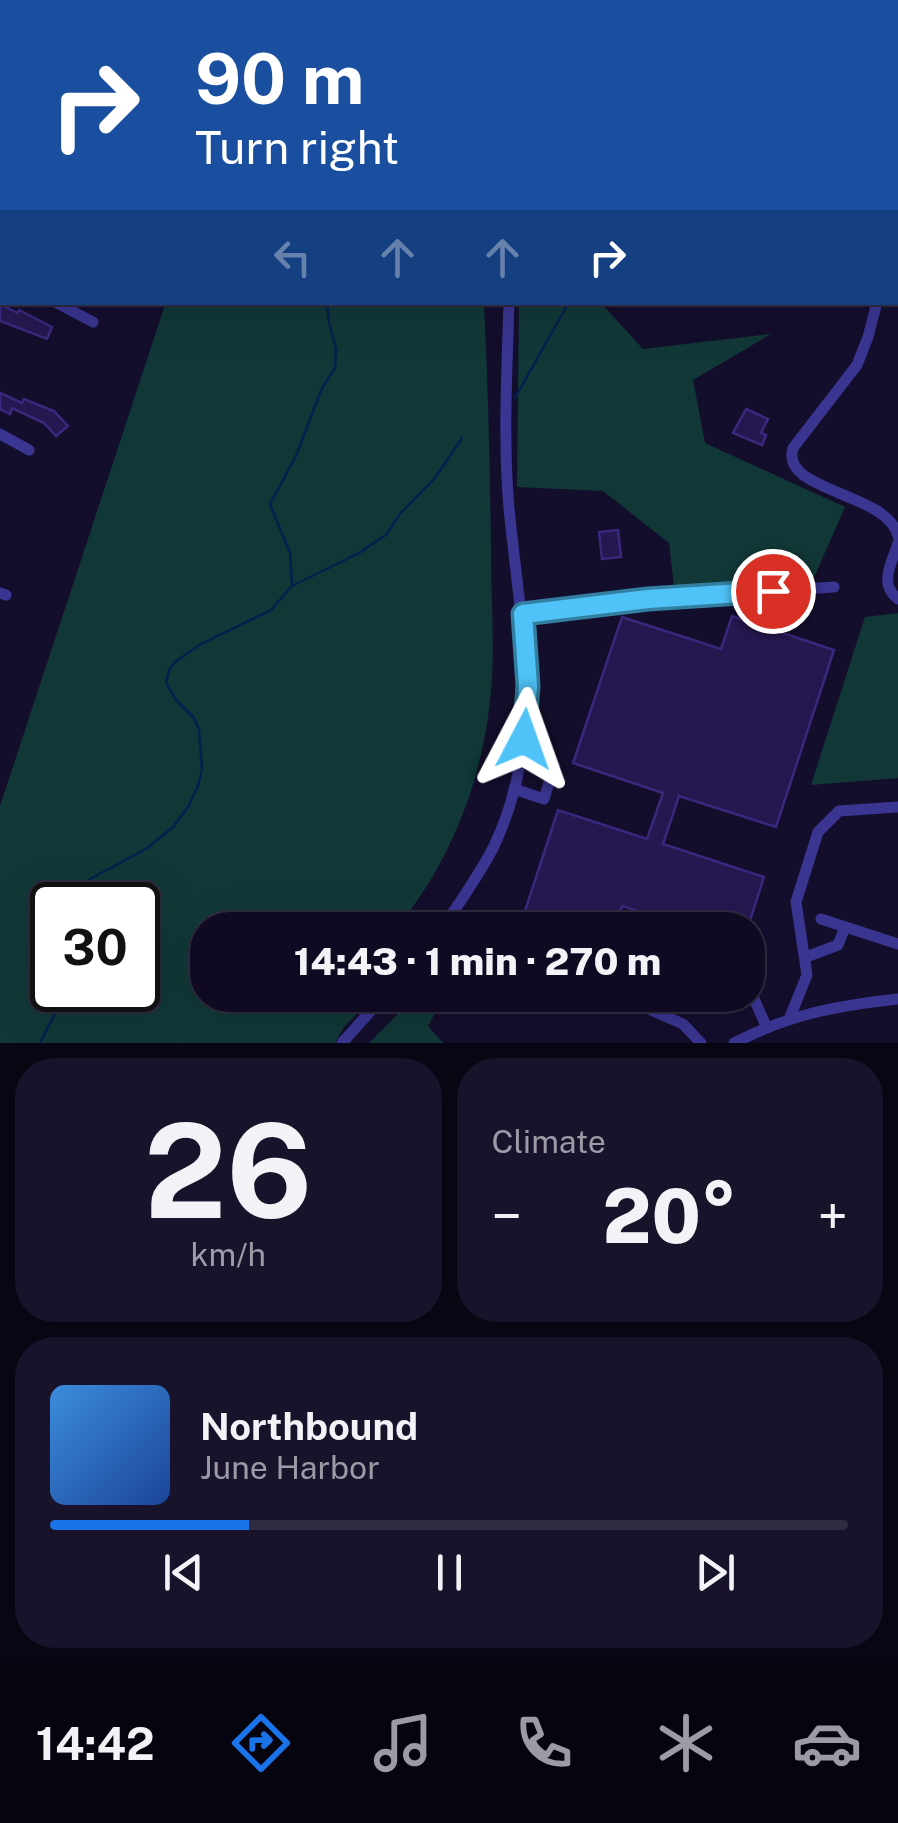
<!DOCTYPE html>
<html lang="en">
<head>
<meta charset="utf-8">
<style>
  :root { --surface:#0f0a22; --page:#18132a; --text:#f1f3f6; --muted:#9b9aa5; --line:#2f2b40; --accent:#1a73e8 }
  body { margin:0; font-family:"Public Sans",sans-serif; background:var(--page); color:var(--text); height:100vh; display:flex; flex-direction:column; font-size:38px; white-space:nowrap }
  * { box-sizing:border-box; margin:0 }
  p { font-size:32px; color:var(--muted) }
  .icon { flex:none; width:55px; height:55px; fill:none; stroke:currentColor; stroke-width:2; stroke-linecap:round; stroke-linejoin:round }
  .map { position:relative; height:1043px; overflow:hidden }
  .panel { display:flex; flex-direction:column; gap:15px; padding:15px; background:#080613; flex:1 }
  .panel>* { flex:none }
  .hud { position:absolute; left:0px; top:0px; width:900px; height:305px; box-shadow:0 10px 40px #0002,0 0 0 2px var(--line); background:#1a4fa0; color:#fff; overflow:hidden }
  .speed { position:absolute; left:30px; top:882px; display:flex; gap:20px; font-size:50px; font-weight:700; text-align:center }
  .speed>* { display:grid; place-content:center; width:130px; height:130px; border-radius:50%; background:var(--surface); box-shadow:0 10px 40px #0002,0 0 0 2px var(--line); line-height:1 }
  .speed .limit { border:5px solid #111; border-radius:15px; background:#fff; color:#111 }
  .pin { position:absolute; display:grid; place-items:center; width:85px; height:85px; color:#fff; margin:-42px; border:5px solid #fff; border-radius:50%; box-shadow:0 2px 10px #0007 }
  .me { position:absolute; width:110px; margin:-55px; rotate:4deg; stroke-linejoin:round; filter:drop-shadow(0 0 8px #0008) }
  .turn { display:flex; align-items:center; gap:35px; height:210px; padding:0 30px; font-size:45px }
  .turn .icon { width:130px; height:130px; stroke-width:2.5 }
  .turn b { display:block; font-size:70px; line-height:85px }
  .lanes { display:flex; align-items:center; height:95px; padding:0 30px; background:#0003; justify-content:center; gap:50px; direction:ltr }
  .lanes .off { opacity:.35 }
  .big { font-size:75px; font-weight:800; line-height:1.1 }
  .panel .widget { flex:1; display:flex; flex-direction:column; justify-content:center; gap:15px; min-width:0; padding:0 35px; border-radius:40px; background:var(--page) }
  .panel .dial { align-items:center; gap:0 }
  .dial b { font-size:130px; line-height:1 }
  .song { display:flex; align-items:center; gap:30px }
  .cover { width:120px; height:120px; border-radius:15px; background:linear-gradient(135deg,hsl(210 70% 55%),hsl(220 70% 35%)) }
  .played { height:10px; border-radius:5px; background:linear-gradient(90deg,var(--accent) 25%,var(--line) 25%) }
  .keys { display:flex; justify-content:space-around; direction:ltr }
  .heat { display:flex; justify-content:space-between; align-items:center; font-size:55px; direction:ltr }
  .panel .tiles { flex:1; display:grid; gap:15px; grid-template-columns:1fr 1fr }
  .widget:last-child { grid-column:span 2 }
  .trip { position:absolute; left:190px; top:912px; width:575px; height:100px; border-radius:40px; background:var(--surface); box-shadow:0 10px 40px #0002,0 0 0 2px var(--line); font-weight:800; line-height:100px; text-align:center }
  .tab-bar { display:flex; height:160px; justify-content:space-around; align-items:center; background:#06040e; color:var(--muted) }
  .tab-bar .icon { width:70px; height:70px }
  .tab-bar .active { color:var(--accent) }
  .tab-bar b { font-size:45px; color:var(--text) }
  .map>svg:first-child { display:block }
  .green { fill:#113837; fill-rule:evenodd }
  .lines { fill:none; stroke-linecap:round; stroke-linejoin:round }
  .stream { stroke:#051f4f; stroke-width:2.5 }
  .building { fill:#251850; stroke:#3b287e; stroke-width:2.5 }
  .minor { stroke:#3a3591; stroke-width:11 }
  .route-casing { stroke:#337fa1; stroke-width:25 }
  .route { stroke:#4fc3f7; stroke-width:18 }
</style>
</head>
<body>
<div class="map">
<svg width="898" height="1043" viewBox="0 0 898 1043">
  <rect width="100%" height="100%" fill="#140e2d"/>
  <g class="green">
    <path d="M166,302L484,303C488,384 490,465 491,547C491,590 494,634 492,677C487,769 454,859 395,930H208V995H375L344,1027L335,1043H0V806ZM138,905V990H52V905Z"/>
    <polygon points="519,303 601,303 643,349 771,334 693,380 705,443 845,507 812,582 674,586 669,543 603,491 517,487"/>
    <polygon points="898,613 898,778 811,785 865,617"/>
    <polygon points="417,995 444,997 428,1026 443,1043 369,1043"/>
  </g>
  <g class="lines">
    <g class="stream">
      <polyline points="278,0 279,2"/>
      <polyline points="795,2 795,0"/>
      <polyline points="515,398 569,302"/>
      <polyline points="292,584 290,553 270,504 296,456 322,388 335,368 336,349 329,323 327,302"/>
      <polyline points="67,905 78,889 90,879 146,849 173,827 188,807 198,786 202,769 199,729 194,718 176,700 166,683 169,670 175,662 201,644 271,610 292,586 359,553 387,534 399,515 435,478 462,438"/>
      <polyline points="40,1043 67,990"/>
    </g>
  </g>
  <g class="building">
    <polygon points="0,304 18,313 19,310 52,327 47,339 0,321"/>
    <polygon points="0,393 22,403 24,399 54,411 68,426 56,436 44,423 12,408 10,414 0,409"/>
    <polygon points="746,409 768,419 761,433 766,435 762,445 733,433"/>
    <polygon points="618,530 621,557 602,559 599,532"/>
    <polygon points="732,616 834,650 776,827 679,796 663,844 764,877 747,930 632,930 638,911 622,906 614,930 583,930 525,911 558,810 647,839 663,793 573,763 622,617 721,649"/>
  </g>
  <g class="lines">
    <g class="minor">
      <polyline points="470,0 471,2"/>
      <polyline points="726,0 727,2"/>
      <polyline points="517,2 522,0"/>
      <polyline points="669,2 674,0"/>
      <polyline points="0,60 2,61"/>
      <polyline points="898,234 898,232"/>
      <polyline points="0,275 2,276"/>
      <polyline points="55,302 93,322"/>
      <path d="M877,302L868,337L857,365L793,448C779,492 888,492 898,536"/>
      <polyline points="0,434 29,450"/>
      <path d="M898,543C892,563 878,584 898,599"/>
      <polyline points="0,593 6,595"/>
      <polyline points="523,614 648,599 834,587"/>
      <polyline points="514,789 544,799 554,766 521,754"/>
      <polyline points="821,919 898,944"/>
      <path d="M441,930C459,903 479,876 494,846C547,734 520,625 509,508C503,440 507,371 509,302"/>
      <polyline points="748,948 754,999 767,1028"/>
      <polyline points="806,957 838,945 845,927"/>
      <polyline points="651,1010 683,1024 701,1043"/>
      <polyline points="790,1017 807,975 796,902 818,832 839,811 898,807"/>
      <polyline points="342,1043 385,995"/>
      <path d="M734,1043C791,1014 835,1006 898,999"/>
    </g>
  </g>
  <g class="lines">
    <g class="route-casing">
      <polyline id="route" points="524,739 528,686 523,614 648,599 773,591"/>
    </g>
    <use href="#route" class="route"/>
  </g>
</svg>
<div class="speed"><div class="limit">30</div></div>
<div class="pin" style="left:773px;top:591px;background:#d93025"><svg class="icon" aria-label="arrive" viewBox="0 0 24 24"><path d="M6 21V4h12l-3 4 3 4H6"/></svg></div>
<svg class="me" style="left:524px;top:739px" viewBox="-20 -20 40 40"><path d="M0-17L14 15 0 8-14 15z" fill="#4fc3f7" stroke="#fff" stroke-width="4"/></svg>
<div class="trip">14:43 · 1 min · 270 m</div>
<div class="hud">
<div class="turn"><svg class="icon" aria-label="right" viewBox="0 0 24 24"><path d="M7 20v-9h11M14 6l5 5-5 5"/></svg><div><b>90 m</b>Turn right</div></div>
<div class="lanes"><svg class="icon off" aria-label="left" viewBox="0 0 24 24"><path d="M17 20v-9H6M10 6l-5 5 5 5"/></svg><svg class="icon off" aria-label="ahead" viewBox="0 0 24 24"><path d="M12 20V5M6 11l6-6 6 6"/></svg><svg class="icon off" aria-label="ahead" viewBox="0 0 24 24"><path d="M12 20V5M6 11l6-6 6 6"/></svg><svg class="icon" aria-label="right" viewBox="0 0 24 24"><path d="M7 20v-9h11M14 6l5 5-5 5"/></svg></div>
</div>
</div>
<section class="panel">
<div class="tiles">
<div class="widget dial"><b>26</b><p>km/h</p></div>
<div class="widget"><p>Climate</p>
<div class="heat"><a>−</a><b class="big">20°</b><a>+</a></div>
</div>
<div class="widget">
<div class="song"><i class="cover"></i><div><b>Northbound</b><p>June Harbor</p></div></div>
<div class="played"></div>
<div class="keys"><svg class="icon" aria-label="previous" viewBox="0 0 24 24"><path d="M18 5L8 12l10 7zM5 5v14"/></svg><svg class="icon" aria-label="pause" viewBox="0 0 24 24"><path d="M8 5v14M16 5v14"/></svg><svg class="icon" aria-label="next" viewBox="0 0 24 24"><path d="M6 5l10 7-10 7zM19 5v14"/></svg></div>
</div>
</div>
</section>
<nav class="tab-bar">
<b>14:42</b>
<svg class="icon active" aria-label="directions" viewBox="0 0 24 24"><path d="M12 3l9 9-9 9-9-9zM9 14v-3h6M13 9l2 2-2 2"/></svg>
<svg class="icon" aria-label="music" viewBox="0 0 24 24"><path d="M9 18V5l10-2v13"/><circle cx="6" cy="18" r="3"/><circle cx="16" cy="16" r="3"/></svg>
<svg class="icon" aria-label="phone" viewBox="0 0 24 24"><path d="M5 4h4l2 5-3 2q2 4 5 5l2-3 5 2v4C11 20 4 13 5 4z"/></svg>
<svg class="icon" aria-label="climate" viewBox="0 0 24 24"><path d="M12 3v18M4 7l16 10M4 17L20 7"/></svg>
<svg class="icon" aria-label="car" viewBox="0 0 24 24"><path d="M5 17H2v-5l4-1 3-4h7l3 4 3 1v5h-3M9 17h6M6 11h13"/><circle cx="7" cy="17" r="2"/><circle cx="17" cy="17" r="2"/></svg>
</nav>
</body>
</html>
